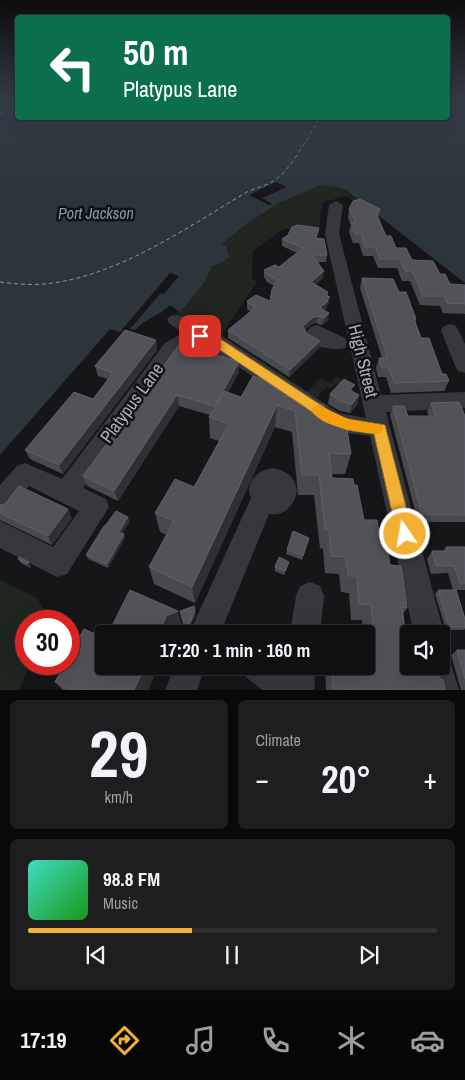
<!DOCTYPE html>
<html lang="en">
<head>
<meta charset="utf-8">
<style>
  :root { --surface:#101012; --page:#1e1e20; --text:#f1f3f6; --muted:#9c9d9f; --line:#303032; --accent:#f2b134 }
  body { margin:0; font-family:"Archivo Narrow",sans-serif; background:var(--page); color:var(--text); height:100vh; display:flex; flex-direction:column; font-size:19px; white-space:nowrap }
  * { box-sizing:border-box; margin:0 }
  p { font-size:16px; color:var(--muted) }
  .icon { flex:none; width:28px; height:28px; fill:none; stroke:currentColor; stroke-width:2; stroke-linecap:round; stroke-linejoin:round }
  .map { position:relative; height:690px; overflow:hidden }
  .details { display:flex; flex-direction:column; gap:10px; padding:10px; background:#09090a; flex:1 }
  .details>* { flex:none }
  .banner { position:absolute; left:15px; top:15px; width:435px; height:105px; border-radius:5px; box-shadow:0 5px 20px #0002,0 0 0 1px var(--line); background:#0b6e4f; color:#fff; overflow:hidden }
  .buttons { position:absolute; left:400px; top:625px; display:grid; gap:10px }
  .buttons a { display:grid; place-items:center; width:50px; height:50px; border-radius:5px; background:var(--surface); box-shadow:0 5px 20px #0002,0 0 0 1px var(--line); font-size:25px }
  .speed { position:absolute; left:15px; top:610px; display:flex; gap:10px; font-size:25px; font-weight:700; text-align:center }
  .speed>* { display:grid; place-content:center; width:65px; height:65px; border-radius:50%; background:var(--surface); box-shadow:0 5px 20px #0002,0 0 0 1px var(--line); line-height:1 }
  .speed .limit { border:8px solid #d22; background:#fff; color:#111 }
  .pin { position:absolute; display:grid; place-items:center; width:42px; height:42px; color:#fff; margin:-21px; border-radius:10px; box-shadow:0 2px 8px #0006 }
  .me { position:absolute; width:55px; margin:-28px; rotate:348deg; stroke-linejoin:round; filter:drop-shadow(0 0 4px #0008) }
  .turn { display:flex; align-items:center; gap:18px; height:105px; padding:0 25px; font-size:22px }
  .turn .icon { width:65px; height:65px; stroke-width:2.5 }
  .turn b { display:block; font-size:35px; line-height:42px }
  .big { font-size:38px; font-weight:700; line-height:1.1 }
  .details .widget { flex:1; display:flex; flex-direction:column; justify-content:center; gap:8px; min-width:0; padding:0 18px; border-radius:8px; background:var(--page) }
  .details .dial { align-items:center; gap:0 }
  .dial b { font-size:65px; line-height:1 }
  .song { display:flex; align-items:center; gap:15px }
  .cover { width:60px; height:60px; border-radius:8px; background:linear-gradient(135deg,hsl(170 70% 55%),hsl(120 70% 35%)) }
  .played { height:5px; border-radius:2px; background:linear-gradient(90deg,var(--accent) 40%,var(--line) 40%) }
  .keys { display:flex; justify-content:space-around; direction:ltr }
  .heat { display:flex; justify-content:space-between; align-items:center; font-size:28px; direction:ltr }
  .details .tiles { flex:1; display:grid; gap:10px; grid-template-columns:1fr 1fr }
  .widget:last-child { grid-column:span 2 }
  .trip { position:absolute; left:95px; top:625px; width:280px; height:50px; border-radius:5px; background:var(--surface); box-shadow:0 5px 20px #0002,0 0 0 1px var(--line); font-weight:700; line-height:50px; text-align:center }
  .menu { display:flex; height:80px; justify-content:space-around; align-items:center; background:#060607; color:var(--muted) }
  .menu .icon { width:35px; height:35px }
  .menu .current { color:var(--accent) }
  .menu b { font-size:22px; color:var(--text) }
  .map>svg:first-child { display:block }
  .green { fill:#1e261f }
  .water { fill:#2c353c }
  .pier { fill:#161618 }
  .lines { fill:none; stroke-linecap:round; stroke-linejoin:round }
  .ferry { stroke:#7f9bb3; stroke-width:1; stroke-dasharray:4 3; stroke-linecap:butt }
  .minor { fill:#37383d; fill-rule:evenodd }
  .wall { fill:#47494d }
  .shaded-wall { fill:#2f3033 }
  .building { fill:#525359; stroke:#5f6168 }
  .route { fill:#f2b134; stroke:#9d7322 }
  .slow { fill:#f59e0b }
  .labels { text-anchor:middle; stroke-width:5; stroke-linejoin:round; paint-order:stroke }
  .far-water-label { font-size:16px; font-style:italic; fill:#7f9bb3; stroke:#111113 }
  .street-label { font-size:18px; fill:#a8adb8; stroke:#111113 }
</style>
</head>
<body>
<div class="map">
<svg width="465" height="690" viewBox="0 0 465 690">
  <rect width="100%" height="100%" fill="#161618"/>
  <g class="green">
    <polygon points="321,185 342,188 363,205 351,208 350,206 357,203 346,196 323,202 318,232 285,228 253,251 252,279 257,282 219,339 204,335 175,315 204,283 212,266 221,263 230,255 222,244 247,224 277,204"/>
    <polygon points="336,377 349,385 350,388 340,383 338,385 335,384 331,388 327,387 314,400 304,394 320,379 331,383"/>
    <polygon points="0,580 37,598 43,609 41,621 26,621 26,664 30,664 19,690 0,690"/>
  </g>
  <path class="water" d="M0,100H17L18,118H448V100H465V283L347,191L342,188L321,185L277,204L247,224L222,244L227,247L228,254L231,256L221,263L212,266L204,283L180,312L170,305C159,316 145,319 135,330L130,329L161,293L164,294L179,276L170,273L120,332L110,329L0,455Z"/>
  <polygon class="pier" points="276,182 287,187 263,198 257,195 272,204 269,205 249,195"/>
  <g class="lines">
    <g class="ferry">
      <polyline points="0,114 9,109 18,108"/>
      <path d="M0,282C15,284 30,285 45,284C116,277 185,229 245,193C256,187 269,186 279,177C296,161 307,138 320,118"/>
    </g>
    <g class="minor">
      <path d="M336,201L343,205L339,234L381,395L465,392V408L386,412L444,634L441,640V634H414L370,436L347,433L324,425L208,346C196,342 188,344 179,353L83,488L106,499L109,507L67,574L57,577L0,548V521L53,547L79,511L29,486L9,511L0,514V485L17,466L25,463L62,479L165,343L183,333L170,324L167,320L170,316C181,313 195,321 201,331L222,336L339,413L366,418L325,234L329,205Z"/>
      <polygon points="450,324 456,326 465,344 465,373 458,371 455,366 441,330 444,326"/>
      <path d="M317,325L345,338L347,343L345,348C332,351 310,347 303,335L311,327Z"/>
      <path d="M274,468C288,472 295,477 297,491C295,505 284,517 269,514L220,634H189L251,498C244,482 259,469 274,468Z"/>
      <polygon points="310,582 320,586 324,596 320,634 290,634 296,596 300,586"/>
      <polygon points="441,652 448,655 459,690 427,690 422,666 441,666"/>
      <polygon points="175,666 205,666 197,690 165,690"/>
      <polygon points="242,666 282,666 285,669 286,666 316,666 314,690 262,690 246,677"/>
    </g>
  </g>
  <g class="wall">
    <polygon points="349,209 380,209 378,217 386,236 396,248 412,260 440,274 450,284 465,285 465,314 443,313 440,306 420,305 410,281 402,281 397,268 378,268 373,256 363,256 359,243 353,243 349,232 351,225 348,218"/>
    <polygon points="317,238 327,255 326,262 318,262 323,278 315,285 328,292 328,296 329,304 327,305 327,308 324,310 328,320 322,325 316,323 310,325 305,331 306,333 320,341 319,348 289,377 228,338 228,330 251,312 247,309 247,301 270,301 274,286 267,282 264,277 264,270 279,267 297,253 282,246 282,239"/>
    <polygon points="362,278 399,292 416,319 415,323 421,338 442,374 449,381 444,391 391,393 386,377 378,377 376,368 379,358 382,358 360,288"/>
    <polygon points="156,340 157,350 63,474 30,459 25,450 93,399 108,379 98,376 95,366"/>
    <polygon points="210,346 210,352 239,362 239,372 228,392 241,397 286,387 285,395 327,423 351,454 345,474 332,474 332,478 354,485 364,520 380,538 407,608 403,614 408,652 440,679 445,690 326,690 325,666 366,666 366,634 363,634 362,620 351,620 349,593 341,592 339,574 325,573 323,549 320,548 314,495 298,495 292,432 275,427 195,603 154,584 149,567 167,535 160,532 155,513 194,487 219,441 210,438 209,417 210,415 179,406 118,501 87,486 83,476"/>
    <polygon points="330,394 359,395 357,405 350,413 340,411 328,404"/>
    <polygon points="431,403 465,416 465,522 418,522 390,415 393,406 408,416 429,416 427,412"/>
    <polygon points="0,505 72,518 52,545 0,520"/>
    <polygon points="130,521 122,533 125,538 108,568 88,559 86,555 105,526"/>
    <polygon points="309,538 302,560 286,554 287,550"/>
    <polygon points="446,547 465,547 465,590 456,590 465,619 465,629 464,630 446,630 435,594 438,590 453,590 448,573 431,574 427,559 432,551 443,551"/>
    <polygon points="18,559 29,562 31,566 30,568 21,563"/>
    <polygon points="288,566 284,575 275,571 275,567"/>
    <polygon points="457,650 465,650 465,690 461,690 451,655"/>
    <polygon points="104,666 158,666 148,690 63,690 55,682"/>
  </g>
  <g class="shaded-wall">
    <polygon points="324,271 323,278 310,289 311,282"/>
    <polygon points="328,292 327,299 330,297 329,304 327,305 327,308 319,315 320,308 326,295"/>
    <polygon points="329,313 328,320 322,325 324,318"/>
    <polygon points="318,316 316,323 310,325 302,334 303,326 312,318"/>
    <polygon points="156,340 157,350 63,474 59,465"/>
    <polygon points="320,341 319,348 289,377 290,370"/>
    <polygon points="210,346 210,356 206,351"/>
    <polygon points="239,362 239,372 215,417 215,406"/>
    <polygon points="177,395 179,406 118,501 114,491"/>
    <polygon points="359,395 357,405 350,413 352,404"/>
    <polygon points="277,405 275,427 195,603 192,587"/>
    <polygon points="68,509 72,518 52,545 48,536"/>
    <polygon points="128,517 130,521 120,536 119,532"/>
    <polygon points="124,534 125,538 108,568 107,564"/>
    <polygon points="29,562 31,566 30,568 27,564"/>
    <polygon points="178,611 183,629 171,634 159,634 166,616"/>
    <polygon points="195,611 196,615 190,627 185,629 184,625"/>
    <polygon points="145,666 158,666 148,690 134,690"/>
  </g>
  <g class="building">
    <polygon points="360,199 380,209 377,215 386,236 391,236 396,248 406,248 412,260 433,261 440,274 445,274 450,284 465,285 465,304 447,303 444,296 423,296 413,272 405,271 400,259 380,259 375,247 365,247 361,234 355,234 351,223 356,223 349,209 353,201"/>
    <polygon points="298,225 319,228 316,238 324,239 327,255 312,255 324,271 311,282 328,292 326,295 330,297 326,300 328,301 320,308 329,313 324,318 318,316 312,318 303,326 306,333 320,341 290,370 228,330 255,308 247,301 256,295 270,301 272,289 278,280 268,275 264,270 275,265 279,267 303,248 282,239 288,235 292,227"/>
    <polygon points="362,278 393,279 399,292 406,292 416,319 414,319 421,338 429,338 442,374 446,374 449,381 394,383 389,368 381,367 379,358 387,358 387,356"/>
    <polygon points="125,330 156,340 59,465 25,450 74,392 93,399 113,373 95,366"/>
    <polygon points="188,337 210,346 206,351 239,362 215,406 177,395 114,491 83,476 182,341"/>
    <polygon points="253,376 286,387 282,395 324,405 327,423 346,423 351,454 329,453 332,478 353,479 354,485 357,485 364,520 377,520 380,538 386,539 390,565 401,566 407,608 402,607 408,652 409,652 409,666 437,666 440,679 443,680 445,690 349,690 333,688 332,666 366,666 366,647 375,648 371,605 359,604 357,576 348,576 346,557 331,556 329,530 325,530 319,475 302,475 295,411 277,405 192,587 149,567 174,521 155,513 175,479 194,487 229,424 209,417 224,391 241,397"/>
    <polygon points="344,379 355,385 350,390 359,395 352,404 342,402 330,394"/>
    <polygon points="459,402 465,416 465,515 422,514 393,406 404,406 408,416 436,416 431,403"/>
    <polygon points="19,486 68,509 48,536 0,513 0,505 5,504"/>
    <polygon points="116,511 128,517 119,532 124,534 107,564 86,555 104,526 105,526"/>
    <polygon points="293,531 309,538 303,556 287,550"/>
    <polygon points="446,547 465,547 465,583 460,583 454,566 436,566 432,551 447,551"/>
    <polygon points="19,557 29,562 27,564 18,559"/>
    <polygon points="279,557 289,562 285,571 275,567"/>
    <polygon points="130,590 178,611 166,616 159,634 108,634"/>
    <polygon points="438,590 456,590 465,619 465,627 449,627"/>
    <polygon points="194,606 195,611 190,623 184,625 180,611"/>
    <polygon points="84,629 104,638 104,666 145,666 134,690 70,690 55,682 65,664 69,664 69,657"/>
    <polygon points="457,650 465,650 465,679"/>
  </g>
  <linearGradient id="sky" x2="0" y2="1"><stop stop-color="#0c0c0d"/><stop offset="0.51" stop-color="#363c48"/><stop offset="1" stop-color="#363c48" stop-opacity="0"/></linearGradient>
  <rect width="465" height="197" fill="url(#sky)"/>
  <polygon class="route" points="200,332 219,338 336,415 348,419 385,425 413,534 411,539 405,541 400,539 397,534 374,434 347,430 327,422 211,344 196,339 194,336 196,334"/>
  <path class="slow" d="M318,405L348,419L381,425L383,429L381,433L377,434C359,432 320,427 311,410L313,407Z"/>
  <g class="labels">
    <g class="far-water-label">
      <text x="96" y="219">Port Jackson</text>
    </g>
    <g class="street-label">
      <text transform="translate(363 361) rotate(76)" y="6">High Street</text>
      <text transform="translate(132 403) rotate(-54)" y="6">Platypus Lane</text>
    </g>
  </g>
</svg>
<div class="buttons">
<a><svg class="icon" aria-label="sound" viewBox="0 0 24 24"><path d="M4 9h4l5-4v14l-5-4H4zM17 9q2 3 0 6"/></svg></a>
</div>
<div class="speed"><div class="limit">30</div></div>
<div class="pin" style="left:200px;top:336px;background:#d93025"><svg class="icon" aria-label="arrive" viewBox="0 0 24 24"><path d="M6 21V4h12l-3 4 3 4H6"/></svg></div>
<svg class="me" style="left:405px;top:534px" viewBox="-20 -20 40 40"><circle r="17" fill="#f2b134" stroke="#fff" stroke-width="3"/><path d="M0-11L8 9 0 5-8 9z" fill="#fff"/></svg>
<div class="trip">17:20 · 1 min · 160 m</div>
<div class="banner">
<div class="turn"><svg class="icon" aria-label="left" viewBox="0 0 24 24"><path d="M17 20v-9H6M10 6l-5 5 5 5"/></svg><div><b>50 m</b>Platypus Lane</div></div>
</div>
</div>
<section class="details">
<div class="tiles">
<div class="widget dial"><b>29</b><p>km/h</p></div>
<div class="widget"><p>Climate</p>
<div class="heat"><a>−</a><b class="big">20°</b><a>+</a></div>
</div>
<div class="widget">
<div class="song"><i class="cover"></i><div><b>98.8 FM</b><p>Music</p></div></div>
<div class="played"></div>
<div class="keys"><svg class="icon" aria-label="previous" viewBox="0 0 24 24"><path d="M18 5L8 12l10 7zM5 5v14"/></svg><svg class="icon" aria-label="pause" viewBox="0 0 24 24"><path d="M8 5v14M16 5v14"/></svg><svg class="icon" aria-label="next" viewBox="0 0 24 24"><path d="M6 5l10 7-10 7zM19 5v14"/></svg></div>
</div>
</div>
</section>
<nav class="menu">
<b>17:19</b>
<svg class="icon current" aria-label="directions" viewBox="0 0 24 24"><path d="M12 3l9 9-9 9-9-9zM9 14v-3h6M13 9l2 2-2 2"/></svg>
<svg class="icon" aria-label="music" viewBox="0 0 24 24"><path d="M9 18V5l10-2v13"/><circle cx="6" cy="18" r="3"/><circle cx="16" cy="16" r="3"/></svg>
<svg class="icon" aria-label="phone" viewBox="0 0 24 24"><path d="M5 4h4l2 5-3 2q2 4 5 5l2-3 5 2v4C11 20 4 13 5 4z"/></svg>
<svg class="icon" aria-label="climate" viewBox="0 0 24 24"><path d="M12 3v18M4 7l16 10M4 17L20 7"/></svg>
<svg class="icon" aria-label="car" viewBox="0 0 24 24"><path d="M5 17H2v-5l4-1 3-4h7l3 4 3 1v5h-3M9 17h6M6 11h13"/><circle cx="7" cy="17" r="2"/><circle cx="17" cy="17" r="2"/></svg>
</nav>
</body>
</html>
